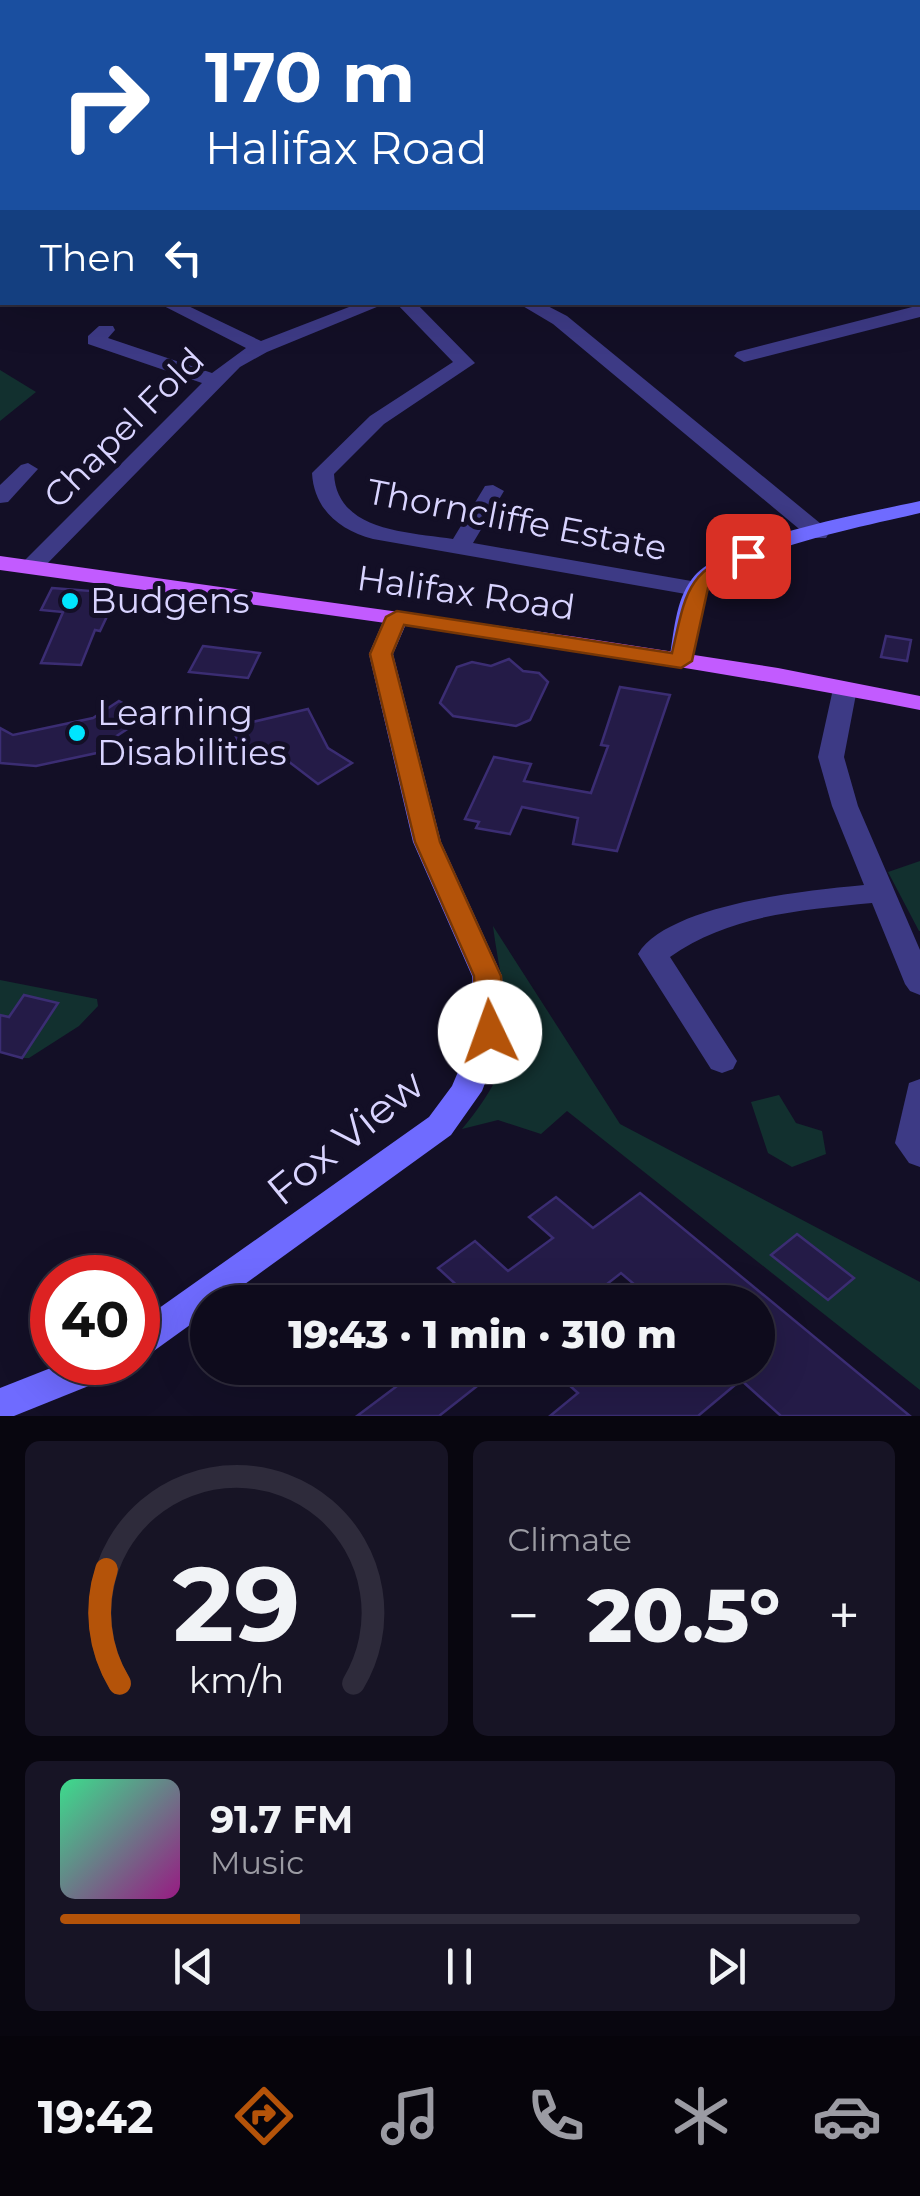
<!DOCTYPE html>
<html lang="en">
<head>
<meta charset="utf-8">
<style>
  :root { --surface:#0e0b1c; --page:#171425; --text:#f1f3f6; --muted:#9b9ba3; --line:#2e2b3b; --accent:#b45309 }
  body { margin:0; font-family:Montserrat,sans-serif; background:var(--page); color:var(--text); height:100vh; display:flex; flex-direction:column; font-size:38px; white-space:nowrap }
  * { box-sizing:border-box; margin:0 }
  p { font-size:32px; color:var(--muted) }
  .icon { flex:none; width:55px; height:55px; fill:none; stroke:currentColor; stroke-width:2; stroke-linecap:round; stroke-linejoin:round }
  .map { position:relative; height:1416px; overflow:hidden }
  .details { display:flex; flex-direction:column; gap:25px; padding:25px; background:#08060f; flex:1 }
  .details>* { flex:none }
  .hud { position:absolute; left:0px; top:0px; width:920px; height:305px; box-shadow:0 10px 40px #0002,0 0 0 2px var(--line); background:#1a4fa0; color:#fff; overflow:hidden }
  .speed { position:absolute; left:30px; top:1255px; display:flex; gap:20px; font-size:50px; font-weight:700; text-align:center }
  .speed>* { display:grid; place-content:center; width:130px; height:130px; border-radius:50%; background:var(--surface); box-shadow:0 10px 40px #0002,0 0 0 2px var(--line); line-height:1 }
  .speed .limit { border:15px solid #d22; background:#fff; color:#111 }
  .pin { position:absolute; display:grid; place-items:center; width:85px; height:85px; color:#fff; margin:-42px; border-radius:20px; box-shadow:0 5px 15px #0006 }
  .me { position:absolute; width:110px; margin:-55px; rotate:357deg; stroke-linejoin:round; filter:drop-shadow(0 0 8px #0008) }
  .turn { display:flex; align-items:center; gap:35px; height:210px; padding:0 40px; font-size:45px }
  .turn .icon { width:130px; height:130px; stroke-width:2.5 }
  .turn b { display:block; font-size:70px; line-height:85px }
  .then { display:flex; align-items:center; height:95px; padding:0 40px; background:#0003; gap:20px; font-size:38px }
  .big { font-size:75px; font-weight:800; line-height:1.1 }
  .details .widget { flex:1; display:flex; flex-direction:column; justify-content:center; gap:15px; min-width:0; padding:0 35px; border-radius:15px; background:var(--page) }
  .details .dial { align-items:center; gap:0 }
  .dial svg { height:260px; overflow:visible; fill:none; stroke:var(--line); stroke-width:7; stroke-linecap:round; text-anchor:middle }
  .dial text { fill:var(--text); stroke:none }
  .song { display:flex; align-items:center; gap:30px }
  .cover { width:120px; height:120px; border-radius:15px; background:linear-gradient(135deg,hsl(150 70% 55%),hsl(310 70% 35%)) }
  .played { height:10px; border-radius:5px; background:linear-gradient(90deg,var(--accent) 30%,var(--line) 30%) }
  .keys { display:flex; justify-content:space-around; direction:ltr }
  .heat { display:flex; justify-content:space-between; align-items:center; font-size:55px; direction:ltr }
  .details .tiles { flex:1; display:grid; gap:25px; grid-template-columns:1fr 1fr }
  .widget:last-child { grid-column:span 2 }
  .trip { position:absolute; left:190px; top:1285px; width:585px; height:100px; border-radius:50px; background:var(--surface); box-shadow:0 10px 40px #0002,0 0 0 2px var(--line); font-weight:800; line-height:100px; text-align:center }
  .dock { display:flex; height:160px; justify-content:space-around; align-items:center; background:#06040b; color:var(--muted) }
  .dock .icon { width:70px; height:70px }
  .dock .active { color:var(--accent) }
  .dock b { font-size:45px; color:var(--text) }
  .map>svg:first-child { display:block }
  .green { fill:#12302f }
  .building { fill:#241b47; stroke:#3b2d73; stroke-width:2.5 }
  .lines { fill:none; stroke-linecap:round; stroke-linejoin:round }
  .street { fill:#3d3a85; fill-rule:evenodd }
  .secondary { fill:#6f6bff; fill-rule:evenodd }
  .primary { fill:#c25bff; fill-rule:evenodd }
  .route { fill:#b45309; stroke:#753606; stroke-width:2.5 }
  .poi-dot { fill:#00e5ff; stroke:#130f26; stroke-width:4 }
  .labels { text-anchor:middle; stroke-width:10; stroke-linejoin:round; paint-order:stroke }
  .street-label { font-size:35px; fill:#d9d4ff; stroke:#130f26 }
  .poi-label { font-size:35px; fill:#d9d4ff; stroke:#130f26; text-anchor:start }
  .near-street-label { font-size:42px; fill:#d9d4ff; stroke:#130f26 }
</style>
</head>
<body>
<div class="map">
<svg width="920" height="1416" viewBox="0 0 920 1416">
  <rect width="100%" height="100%" fill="#130f26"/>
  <g class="green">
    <polygon points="0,370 36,392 0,421"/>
    <polygon points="920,861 920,931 919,931 888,872"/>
    <path d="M493,926L620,1124L920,1282V1390L567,1111L541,1134L498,1120L462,1129C531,1046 505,1020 493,926Z"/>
    <polygon points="0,980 97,999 98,1006 79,1026 29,1058 22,1058 9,1017 0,1015"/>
    <polygon points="779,1095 796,1123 822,1131 826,1154 792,1167 768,1153 751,1102"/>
  </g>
  <g class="building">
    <polygon points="52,588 118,593 100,631 95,630 81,665 41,663 63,612 41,610"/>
    <polygon points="886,636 911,640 907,661 881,657"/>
    <polygon points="203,646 260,653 248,678 189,672"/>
    <polygon points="509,659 523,671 539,673 548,682 530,720 516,726 453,716 440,703 457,667 472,662 491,666"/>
    <polygon points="620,687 670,695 617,851 573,844 578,818 522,807 510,834 476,828 479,822 465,819 494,757 531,764 524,781 591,793 608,746 601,745"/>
    <polygon points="119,701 147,716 103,745 106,751 36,766 0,763 0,728 13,735 93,718"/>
    <polygon points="308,709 328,748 352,763 318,784 284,758 277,746 245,754 231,727"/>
    <polygon points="24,995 58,1003 22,1058 0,1052 0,1015 9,1017"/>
    <polygon points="640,1193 749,1283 910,1416 781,1416 741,1380 698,1416 550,1416 578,1393 550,1368 588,1368 599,1377 611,1368 758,1368 758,1302 655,1302 621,1273 584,1302 475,1302 438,1268 475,1241 508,1271 553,1238 529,1217 556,1197 593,1228"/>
    <polygon points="797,1234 854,1278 828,1300 771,1255"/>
    <polygon points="421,1368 500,1368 439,1416 357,1416"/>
  </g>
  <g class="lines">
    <g class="street">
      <polygon points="0,0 14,0 14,2 2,5"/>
      <polygon points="130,0 144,0 144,2 131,2"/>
      <polygon points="289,0 304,0 306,2 291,2"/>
      <polygon points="501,0 570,0 500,2"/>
      <rect x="0" y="17" width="2" height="8"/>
      <polygon points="920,22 920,31 918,31 918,23"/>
      <rect x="918" y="67" width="2" height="10"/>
      <polygon points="920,142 920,152 918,153 918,143"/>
      <rect x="0" y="169" width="2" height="10"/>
      <polygon points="918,216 920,216 920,228 918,227"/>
      <rect x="0" y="256" width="2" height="11"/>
      <polygon points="156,302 180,302 261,341 362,302 389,302 267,352 240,367 40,571 24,571 21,566 24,561 202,383 88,344 88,336 99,326 113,326 115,330 108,338 212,373 246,348"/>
      <path d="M395,302H415L475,363L384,424L334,474C337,532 409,532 453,539L485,486L493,485L504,491L473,543L697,582L705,584L709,589L705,594L697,596L373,539C339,530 314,509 312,473L316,469L370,416L453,362Z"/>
      <polygon points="516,302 540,302 567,316 826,528 829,533 826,538 810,538 553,324"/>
      <polygon points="920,305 920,317 744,362 734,356 737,352"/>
      <polygon points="28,463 38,469 8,502 0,503 0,485 21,465"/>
      <path d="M845,682L857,689L844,757L858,806L920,950V995L910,991L905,984L872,903C801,910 729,915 670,957L737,1061L733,1069L722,1073L711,1069L638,954C668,904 810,890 864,885L832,806L818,757L833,689Z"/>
      <polygon points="920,1079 920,1167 909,1163 895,1143 909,1083"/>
    </g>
    <g class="secondary">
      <polygon points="906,0 920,0 920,6 918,2"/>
      <path d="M920,501V513C875,524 737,550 711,586C697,606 697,638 693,661L681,668L669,661C674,634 675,601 692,579C724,537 867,513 920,501Z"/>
      <polygon points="397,610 409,617 393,654 441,842 502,976 505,1032 482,1091 451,1135 220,1302 208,1302 208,1312 151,1353 138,1357 138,1323 429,1117 452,1086 475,1032 472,976 413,842 369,654 385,617"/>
      <polygon points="66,1362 126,1362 121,1373 14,1416 0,1416 0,1388"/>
    </g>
    <path class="primary" d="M0,556L577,637L778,668L920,696V710C616,650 307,613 0,570Z"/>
  </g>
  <path class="route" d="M748,550L755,552V561L713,581L708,588L692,661L681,668L404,625L392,654L440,842L501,976L504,1032L500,1039H480L476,1032L474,976L415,842L370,654L386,617L397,611L672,653C685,598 685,567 748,550Z"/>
  <g class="poi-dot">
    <circle cx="70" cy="601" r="10"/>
    <circle cx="77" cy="733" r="10"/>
  </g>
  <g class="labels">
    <g class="street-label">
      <text transform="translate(124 428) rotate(-45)" y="12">Chapel Fold</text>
      <text transform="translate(517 520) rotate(11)" y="12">Thorncliffe Estate</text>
      <text transform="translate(466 593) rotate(8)" y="12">Halifax Road</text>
    </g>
    <g class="poi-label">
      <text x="90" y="613">Budgens</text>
      <text x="97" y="725">Learning<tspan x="97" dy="40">Disabilities</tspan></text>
    </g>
    <g class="near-street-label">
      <text transform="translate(345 1137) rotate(-39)" y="15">Fox View</text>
    </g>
  </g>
</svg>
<div class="speed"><div class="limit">40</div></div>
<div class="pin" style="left:748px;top:556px;background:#d93025"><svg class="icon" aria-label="arrive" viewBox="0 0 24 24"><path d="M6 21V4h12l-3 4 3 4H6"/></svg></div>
<svg class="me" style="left:490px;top:1032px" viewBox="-20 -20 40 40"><circle r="19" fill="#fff"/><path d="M0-13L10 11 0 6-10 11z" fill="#b45309"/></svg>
<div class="trip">19:43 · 1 min · 310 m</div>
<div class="hud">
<div class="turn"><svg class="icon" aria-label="right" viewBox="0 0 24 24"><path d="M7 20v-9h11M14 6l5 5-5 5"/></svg><div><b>170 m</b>Halifax Road</div></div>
<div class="then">Then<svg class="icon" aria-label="left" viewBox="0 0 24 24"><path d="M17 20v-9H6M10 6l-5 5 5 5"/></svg></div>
</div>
</div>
<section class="details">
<div class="tiles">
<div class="widget dial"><svg viewBox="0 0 100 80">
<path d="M14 69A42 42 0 1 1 86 69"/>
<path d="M14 69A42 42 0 0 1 10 34" stroke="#b45309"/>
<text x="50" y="56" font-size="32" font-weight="700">29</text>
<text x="50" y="72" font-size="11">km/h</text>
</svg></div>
<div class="widget"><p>Climate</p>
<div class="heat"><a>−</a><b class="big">20.5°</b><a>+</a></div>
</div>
<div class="widget">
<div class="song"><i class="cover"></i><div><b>91.7 FM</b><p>Music</p></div></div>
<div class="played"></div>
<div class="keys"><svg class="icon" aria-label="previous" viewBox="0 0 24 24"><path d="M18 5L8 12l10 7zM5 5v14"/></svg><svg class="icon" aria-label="pause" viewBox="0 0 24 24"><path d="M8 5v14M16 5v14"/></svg><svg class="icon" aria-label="next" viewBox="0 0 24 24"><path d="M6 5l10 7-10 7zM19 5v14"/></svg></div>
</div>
</div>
</section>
<nav class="dock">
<b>19:42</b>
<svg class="icon active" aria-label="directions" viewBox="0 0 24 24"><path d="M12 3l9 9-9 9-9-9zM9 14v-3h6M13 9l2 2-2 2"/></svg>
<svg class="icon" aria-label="music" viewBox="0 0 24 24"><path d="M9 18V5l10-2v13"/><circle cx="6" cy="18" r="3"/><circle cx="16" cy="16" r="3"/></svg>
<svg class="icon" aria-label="phone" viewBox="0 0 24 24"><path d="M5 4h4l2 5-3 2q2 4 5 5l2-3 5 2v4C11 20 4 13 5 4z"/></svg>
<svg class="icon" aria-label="climate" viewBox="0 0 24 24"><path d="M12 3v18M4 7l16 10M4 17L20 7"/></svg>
<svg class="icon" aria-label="car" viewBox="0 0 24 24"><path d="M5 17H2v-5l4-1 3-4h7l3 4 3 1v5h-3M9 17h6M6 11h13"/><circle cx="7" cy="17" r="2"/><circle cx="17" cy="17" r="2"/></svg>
</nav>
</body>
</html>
